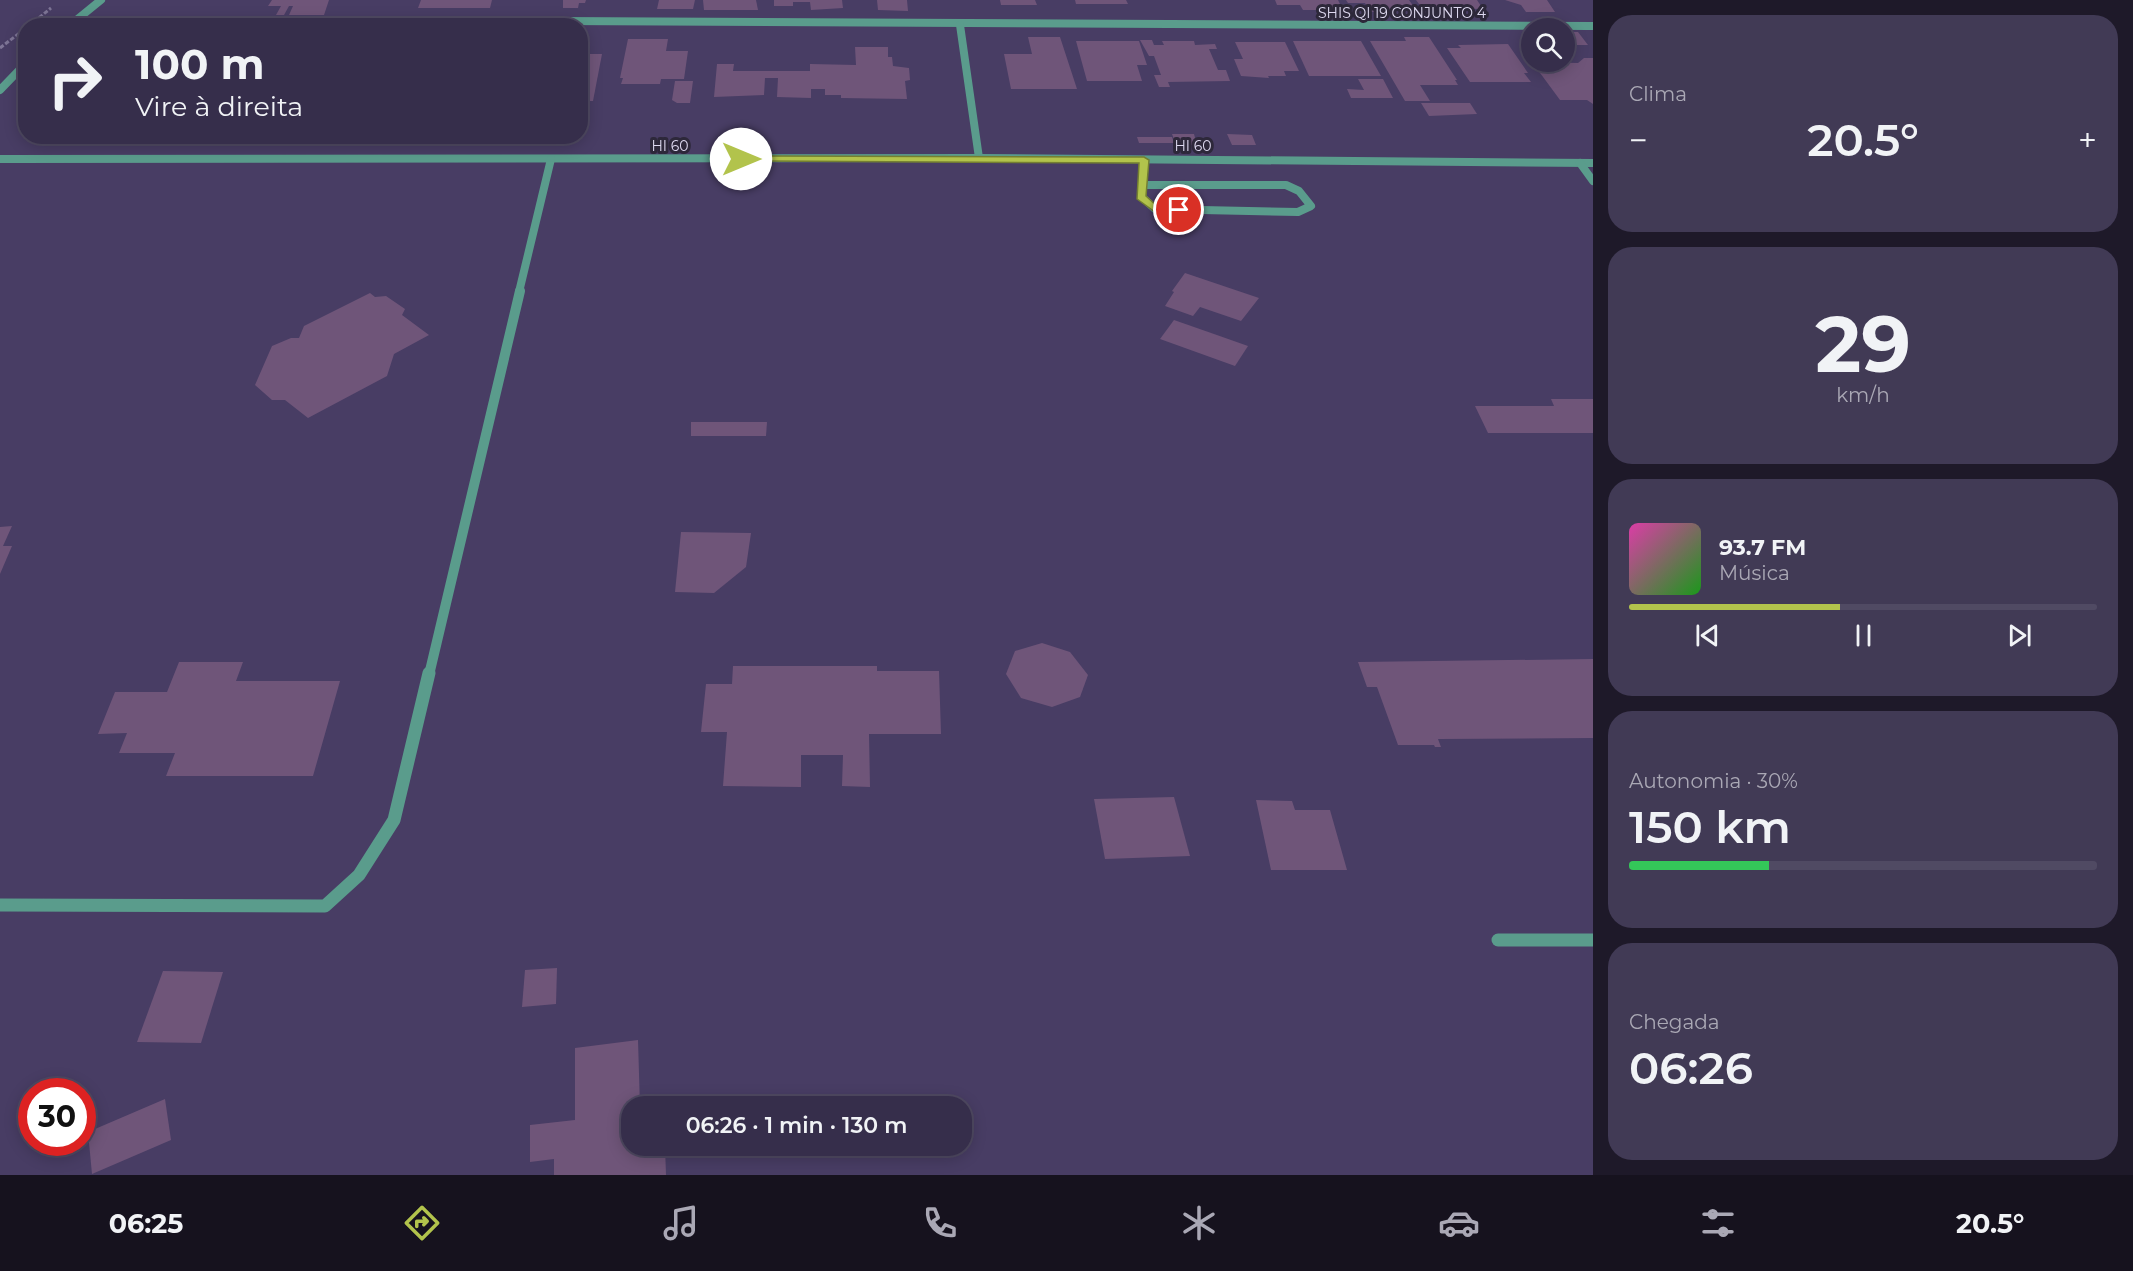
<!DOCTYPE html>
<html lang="pt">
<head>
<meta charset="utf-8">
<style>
  :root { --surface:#362e4b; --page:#413a55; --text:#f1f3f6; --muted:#aaa8b5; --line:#504a63; --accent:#b2c34c }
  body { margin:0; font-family:Montserrat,sans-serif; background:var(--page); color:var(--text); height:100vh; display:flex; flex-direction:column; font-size:22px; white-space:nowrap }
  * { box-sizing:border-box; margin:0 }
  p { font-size:20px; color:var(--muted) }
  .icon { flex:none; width:33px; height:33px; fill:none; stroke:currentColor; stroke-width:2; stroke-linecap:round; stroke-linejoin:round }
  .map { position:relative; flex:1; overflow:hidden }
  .sheet { display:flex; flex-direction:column; gap:15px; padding:15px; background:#1e1929; width:540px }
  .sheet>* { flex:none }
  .guide { position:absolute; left:18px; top:18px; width:570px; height:126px; border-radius:24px; box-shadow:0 3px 15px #0003,0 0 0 2px var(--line); background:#362e4b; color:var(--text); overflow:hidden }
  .tools { position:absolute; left:1521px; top:18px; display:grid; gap:12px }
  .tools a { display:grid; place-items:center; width:54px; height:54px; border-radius:50%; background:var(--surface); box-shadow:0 3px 15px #0003,0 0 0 2px var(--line); font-size:30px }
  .speed { position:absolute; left:18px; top:1078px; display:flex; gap:12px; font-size:30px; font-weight:700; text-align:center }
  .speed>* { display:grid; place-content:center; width:78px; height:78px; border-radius:50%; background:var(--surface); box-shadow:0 3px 15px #0003,0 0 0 2px var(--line); line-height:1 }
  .speed .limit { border:9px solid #d22; background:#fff; color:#111 }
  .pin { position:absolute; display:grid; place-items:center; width:51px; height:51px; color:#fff; margin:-26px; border:3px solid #fff; border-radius:50%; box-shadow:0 2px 6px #0007 }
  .me { position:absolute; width:66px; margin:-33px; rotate:90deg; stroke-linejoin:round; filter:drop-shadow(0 0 4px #0008) }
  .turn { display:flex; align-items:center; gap:21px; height:126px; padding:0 18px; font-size:27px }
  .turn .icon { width:78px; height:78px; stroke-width:2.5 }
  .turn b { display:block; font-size:42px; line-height:51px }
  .big { font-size:45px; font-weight:600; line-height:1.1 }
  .sheet .widget { flex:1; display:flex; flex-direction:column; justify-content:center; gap:9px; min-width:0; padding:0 21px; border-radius:24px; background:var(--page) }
  .sheet .dial { align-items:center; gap:0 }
  .dial b { font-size:78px; line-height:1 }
  .song { display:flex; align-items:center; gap:18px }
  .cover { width:72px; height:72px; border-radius:9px; background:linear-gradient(135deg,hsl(320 70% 55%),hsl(120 70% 35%)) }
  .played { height:6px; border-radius:3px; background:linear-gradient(90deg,var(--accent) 45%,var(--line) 45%) }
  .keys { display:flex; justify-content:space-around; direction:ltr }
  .heat { display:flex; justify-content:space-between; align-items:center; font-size:33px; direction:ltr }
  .charge { height:9px; border-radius:4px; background:linear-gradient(90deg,#34c759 30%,var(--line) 0) }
  .trip { position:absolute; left:621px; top:1096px; width:351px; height:60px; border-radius:24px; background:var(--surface); box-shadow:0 3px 15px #0003,0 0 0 2px var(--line); font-weight:600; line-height:60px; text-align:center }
  .tabs { display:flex; height:96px; justify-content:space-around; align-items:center; background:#16121e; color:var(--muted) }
  .tabs .icon { width:42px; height:42px }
  .tabs .selected { color:var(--accent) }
  .tabs b { font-size:27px; color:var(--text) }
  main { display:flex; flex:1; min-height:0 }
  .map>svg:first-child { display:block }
  .building { fill:#6f5579 }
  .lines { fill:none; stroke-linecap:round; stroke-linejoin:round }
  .path { stroke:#7e7596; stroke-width:3; stroke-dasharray:4.5 2; stroke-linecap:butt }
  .minor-far2 { stroke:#5a9c8c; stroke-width:8 }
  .minor-far1 { stroke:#5a9c8c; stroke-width:10 }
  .minor { stroke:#5a9c8c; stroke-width:13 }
  .route { fill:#b2c34c; stroke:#747f31; stroke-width:1.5 }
  .labels { text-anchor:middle; stroke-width:6; stroke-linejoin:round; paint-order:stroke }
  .far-street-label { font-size:14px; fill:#ded9f0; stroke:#2d283a }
</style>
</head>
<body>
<main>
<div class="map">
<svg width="1593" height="1175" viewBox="0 0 1593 1175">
  <rect width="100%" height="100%" fill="#483d64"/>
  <g class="building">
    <polygon points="272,0 329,0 324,15 289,15 293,6 289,6 284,15 276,15 281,6 268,6"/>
    <polygon points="421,0 492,0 490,8 418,8"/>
    <polygon points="563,0 586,0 585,3 579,3 578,8 563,8"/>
    <polygon points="659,0 695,0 693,9 657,9"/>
    <polygon points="703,0 756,0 758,10 704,10"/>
    <polygon points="774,0 842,0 843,8 811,10 810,2 793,2 793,6 774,6"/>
    <polygon points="877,0 907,0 908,11 878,10"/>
    <polygon points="1000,0 1035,0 1037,5 1001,5"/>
    <polygon points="1075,0 1126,0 1128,4 1076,4"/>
    <polygon points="1275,0 1338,0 1342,8 1329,8 1331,10 1303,10 1300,5 1277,5"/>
    <polygon points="1346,0 1409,0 1416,10 1370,12 1365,3 1348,3"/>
    <polygon points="1416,0 1477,0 1483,9 1422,8"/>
    <polygon points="1505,0 1547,0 1555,12 1526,12 1521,5"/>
    <polygon points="1564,32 1578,32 1588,45 1564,45"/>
    <polygon points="1028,37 1060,37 1077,89 1011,89 1004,54 1032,54"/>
    <polygon points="1404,37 1429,37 1457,80 1455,80 1458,85 1420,85 1430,101 1405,101 1370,41 1406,41"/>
    <polygon points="628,39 668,39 666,51 688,51 684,79 661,79 660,84 621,84 623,78 620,78"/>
    <polygon points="1140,40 1152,40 1154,45 1164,45 1162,41 1194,41 1195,45 1215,44 1217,49 1209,49 1218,70 1226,70 1230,81 1168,82 1170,87 1159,87 1154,75 1161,75 1154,56 1149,56"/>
    <polygon points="1076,41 1139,41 1147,65 1137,65 1142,81 1087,81"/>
    <polygon points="1293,41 1361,41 1381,76 1309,76"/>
    <polygon points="1235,42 1285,42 1299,71 1284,71 1286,76 1268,76 1269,78 1241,76 1234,59 1243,59"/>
    <polygon points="1508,44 1528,73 1524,73 1531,82 1470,82 1447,48 1461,48 1458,45"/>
    <polygon points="855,47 888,47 888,57 892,57 893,66 909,68 910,80 905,81 907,99 841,98 841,95 825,95 825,89 811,89 811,98 777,97 778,78 765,78 764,95 714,97 717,64 734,64 733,71 810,71 810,64 856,65"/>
    <polygon points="580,54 602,54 593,101 580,101"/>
    <polygon points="1584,58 1593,58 1593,104 1587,100 1560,100 1532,62 1578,63"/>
    <polygon points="1358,79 1383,79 1393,98 1351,98 1347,89 1364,90"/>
    <polygon points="675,81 693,81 690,103 677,103 672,100"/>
    <polygon points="1421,103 1470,103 1477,114 1429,116"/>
    <polygon points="1172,134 1194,134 1197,145 1176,145"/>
    <polygon points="1227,134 1252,135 1256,145 1232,145"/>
    <polygon points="1137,137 1172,137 1174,143 1139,143"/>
    <polygon points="1185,273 1259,298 1241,321 1200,307 1193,316 1165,306 1174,292 1172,291"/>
    <polygon points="370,293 375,297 386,296 405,309 402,315 429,335 394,354 387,376 308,418 285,400 272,400 255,385 272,346 291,338 299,338 304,326"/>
    <polygon points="1174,320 1214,334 1248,346 1235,366 1160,339"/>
    <polygon points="1551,399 1593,399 1593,433 1488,433 1475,406 1554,406"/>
    <polygon points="691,422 767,422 766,436 691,436"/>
    <polygon points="12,526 3,546 12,546 0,574 0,527"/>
    <polygon points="681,532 751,533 746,567 714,593 675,592"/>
    <polygon points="1042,643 1070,652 1088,675 1080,697 1052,707 1021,698 1006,674 1015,651"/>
    <polygon points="1593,659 1593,738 1438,739 1441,747 1435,747 1434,745 1398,745 1377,687 1367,687 1358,662"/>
    <polygon points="179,662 243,662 236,681 340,681 313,776 166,776 175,753 119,753 127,733 98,734 115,692 167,692"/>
    <polygon points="733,666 877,666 877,671 939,671 941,734 869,734 870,787 842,786 843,755 801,755 801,787 723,786 727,732 701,732 706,684 732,684"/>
    <polygon points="1174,797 1190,856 1105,859 1094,799"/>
    <polygon points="1256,800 1292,801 1295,810 1330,810 1347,870 1271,870"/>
    <polygon points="557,968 556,1004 522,1007 525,970"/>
    <polygon points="163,971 223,972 201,1043 137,1042"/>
    <polygon points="638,1040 640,1107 632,1107 632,1146 665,1146 666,1175 554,1175 554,1159 530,1162 530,1125 575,1120 575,1048"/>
    <polygon points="165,1099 171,1140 92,1174 88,1132"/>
  </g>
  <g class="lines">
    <g class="path">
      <polyline points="114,19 347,20"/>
      <polyline points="29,26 51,8"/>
      <polyline points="0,48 26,28"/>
    </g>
    <g class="minor-far2">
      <polyline points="369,20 1593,26"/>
      <polyline points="960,25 979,158"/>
      <polyline points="69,26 101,0"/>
      <polyline points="0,90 26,63"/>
      <polyline points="0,159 979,158 1593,163"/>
      <polyline points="1580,163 1593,181"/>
      <polygon points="1142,185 1286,185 1299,191 1311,206 1298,212 1155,209 1141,196"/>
      <polyline points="1142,185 1144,160"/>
      <polyline points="519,292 551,159"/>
    </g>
    <polyline class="minor-far1" points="429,675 520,291"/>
    <g class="minor">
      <polyline points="0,905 325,906 359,875 394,820 429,673"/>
      <polyline points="1498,940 1593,940"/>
    </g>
  </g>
  <polygon class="route" points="741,156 1144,157 1149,160 1146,196 1157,206 1179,207 1184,210 1179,213 1155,212 1137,199 1139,163 738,161 738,157"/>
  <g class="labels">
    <g class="far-street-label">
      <text x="1402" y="18">SHIS QI 19 CONJUNTO 4</text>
      <text x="670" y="151">HI 60</text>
      <text x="1193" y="151">HI 60</text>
    </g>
  </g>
</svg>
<div class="tools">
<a><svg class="icon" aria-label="search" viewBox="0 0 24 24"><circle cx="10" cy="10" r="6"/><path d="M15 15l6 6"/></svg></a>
</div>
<div class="speed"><div class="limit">30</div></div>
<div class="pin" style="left:1179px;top:210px;background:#d93025"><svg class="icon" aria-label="arrive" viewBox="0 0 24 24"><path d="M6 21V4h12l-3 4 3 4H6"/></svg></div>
<svg class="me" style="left:741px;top:159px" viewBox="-20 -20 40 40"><circle r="19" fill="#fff"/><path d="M0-13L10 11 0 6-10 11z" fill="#b2c34c"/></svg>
<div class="trip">06:26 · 1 min · 130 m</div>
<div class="guide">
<div class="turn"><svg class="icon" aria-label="right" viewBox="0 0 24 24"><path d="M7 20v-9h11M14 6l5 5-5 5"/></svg><div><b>100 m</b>Vire à direita</div></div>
</div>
</div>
<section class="sheet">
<div class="widget"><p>Clima</p>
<div class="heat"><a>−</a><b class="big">20.5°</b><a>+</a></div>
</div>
<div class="widget dial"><b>29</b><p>km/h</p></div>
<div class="widget">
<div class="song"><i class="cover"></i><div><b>93.7 FM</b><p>Música</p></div></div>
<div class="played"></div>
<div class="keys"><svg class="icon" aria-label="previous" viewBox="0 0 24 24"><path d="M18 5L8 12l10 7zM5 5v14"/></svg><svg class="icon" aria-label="pause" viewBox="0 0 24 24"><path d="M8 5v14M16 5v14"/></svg><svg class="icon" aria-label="next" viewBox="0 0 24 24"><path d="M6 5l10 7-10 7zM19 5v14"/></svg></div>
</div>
<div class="widget"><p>Autonomia · 30%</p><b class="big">150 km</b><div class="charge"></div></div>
<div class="widget"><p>Chegada</p><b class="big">06:26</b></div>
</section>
</main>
<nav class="tabs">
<b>06:25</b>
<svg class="icon selected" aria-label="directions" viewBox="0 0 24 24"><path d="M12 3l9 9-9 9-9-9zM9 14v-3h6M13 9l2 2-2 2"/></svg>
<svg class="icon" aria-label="music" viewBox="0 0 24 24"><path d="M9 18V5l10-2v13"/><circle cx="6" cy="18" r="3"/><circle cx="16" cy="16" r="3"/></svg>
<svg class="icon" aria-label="phone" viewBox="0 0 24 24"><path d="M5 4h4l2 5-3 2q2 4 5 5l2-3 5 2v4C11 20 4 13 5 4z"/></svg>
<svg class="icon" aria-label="climate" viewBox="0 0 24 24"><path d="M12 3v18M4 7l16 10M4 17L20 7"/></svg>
<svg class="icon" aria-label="car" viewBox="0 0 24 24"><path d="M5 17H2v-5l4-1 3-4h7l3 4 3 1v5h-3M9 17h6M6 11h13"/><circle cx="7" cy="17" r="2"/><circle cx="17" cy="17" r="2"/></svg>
<svg class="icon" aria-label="filters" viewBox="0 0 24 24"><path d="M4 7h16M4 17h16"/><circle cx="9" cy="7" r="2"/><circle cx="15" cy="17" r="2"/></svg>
<b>20.5°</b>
</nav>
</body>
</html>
